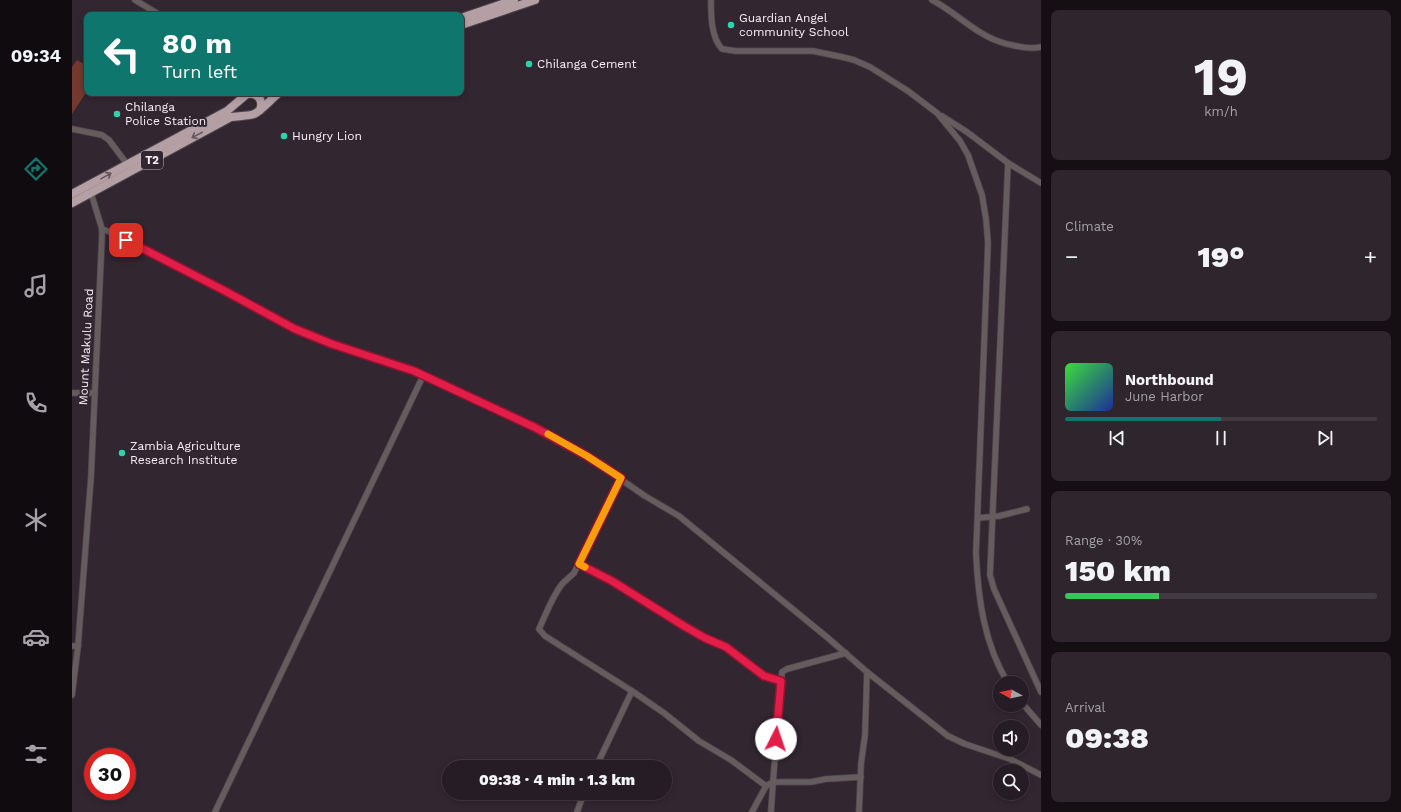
<!DOCTYPE html>
<html lang="en">
<head>
<meta charset="utf-8">
<style>
  :root { --surface:#261c25; --page:#2e252d; --text:#f1f3f6; --muted:#a4a1a7; --line:#423a42; --accent:#0f766e }
  body { margin:0; font-family:"Work Sans",sans-serif; background:var(--page); color:var(--text); height:100vh; display:flex; flex-direction:column; font-size:15px; white-space:nowrap }
  * { box-sizing:border-box; margin:0 }
  p { font-size:13px; color:var(--muted) }
  .icon { flex:none; width:22px; height:22px; fill:none; stroke:currentColor; stroke-width:2; stroke-linecap:round; stroke-linejoin:round }
  .map { position:relative; flex:1; overflow:hidden }
  .drawer { display:flex; flex-direction:column; gap:10px; padding:10px; background:#150f14; width:360px }
  .drawer>* { flex:none }
  .guide { position:absolute; left:12px; top:12px; width:380px; height:84px; border-radius:8px; box-shadow:0 2px 6px #0003,0 0 0 1px var(--line); background:#0f766e; color:#fff; overflow:hidden }
  .needle { width:26px; rotate:278deg }
  .controls { position:absolute; left:921px; top:676px; display:grid; gap:8px }
  .controls a { display:grid; place-items:center; width:36px; height:36px; border-radius:50%; background:var(--surface); box-shadow:0 2px 6px #0003,0 0 0 1px var(--line); font-size:20px }
  .speed { position:absolute; left:12px; top:748px; display:flex; gap:8px; font-size:20px; font-weight:700; text-align:center }
  .speed>* { display:grid; place-content:center; width:52px; height:52px; border-radius:50%; background:var(--surface); box-shadow:0 2px 6px #0003,0 0 0 1px var(--line); line-height:1 }
  .speed .limit { border:6px solid #d22; background:#fff; color:#111 }
  .pin { position:absolute; display:grid; place-items:center; width:34px; height:34px; color:#fff; margin:-17px; border-radius:8px; box-shadow:0 2px 6px #0006 }
  .me { position:absolute; width:44px; margin:-22px; rotate:4deg; stroke-linejoin:round; filter:drop-shadow(0 0 3px #0008) }
  .turn { display:flex; align-items:center; gap:14px; height:84px; padding:0 12px; font-size:18px }
  .turn .icon { width:52px; height:52px; stroke-width:2.5 }
  .turn b { display:block; font-size:28px; line-height:34px }
  .big { font-size:30px; font-weight:800; line-height:1.1 }
  .drawer .tile { flex:1; display:flex; flex-direction:column; justify-content:center; gap:6px; min-width:0; padding:0 14px; border-radius:8px; background:var(--page) }
  .drawer .dial { align-items:center; gap:0 }
  .dial b { font-size:52px; line-height:1 }
  .song { display:flex; align-items:center; gap:12px }
  .cover { width:48px; height:48px; border-radius:6px; background:linear-gradient(135deg,hsl(120 70% 55%),hsl(230 70% 35%)) }
  .played { height:4px; border-radius:2px; background:linear-gradient(90deg,var(--accent) 50%,var(--line) 50%) }
  .keys { display:flex; justify-content:space-around; direction:ltr }
  .heat { display:flex; justify-content:space-between; align-items:center; font-size:22px; direction:ltr }
  .charge { height:6px; border-radius:3px; background:linear-gradient(90deg,#34c759 30%,var(--line) 0) }
  .trip { position:absolute; left:370px; top:760px; width:230px; height:40px; border-radius:20px; background:var(--surface); box-shadow:0 2px 6px #0003,0 0 0 1px var(--line); font-weight:800; line-height:40px; text-align:center }
  main { display:flex; flex:1; min-height:0 }
  .tabs { display:flex; flex-direction:column; width:72px; justify-content:space-around; align-items:center; background:#0f0b0f; color:var(--muted) }
  .tabs .icon { width:28px; height:28px }
  .tabs .current { color:var(--accent) }
  .tabs b { font-size:18px; color:var(--text) }
  .map>svg:first-child { display:block }
  .green { fill:#74382e }
  .lines { fill:none; stroke-linecap:round; stroke-linejoin:round }
  .minor-casing { stroke:#4e424d; stroke-width:7 }
  .highway-casing { stroke:#4e424d; stroke-width:10 }
  .minor { stroke:#655c5e; stroke-width:5.5 }
  .highway { stroke:#b49fa4; stroke-width:8 }
  .oneway { stroke:#66565f }
  .route-casing { stroke:#92132f; stroke-width:10 }
  .route { stroke:#e11d48; stroke-width:7 }
  .slow { stroke:#f59e0b; stroke-width:7 }
  .poi-dot { fill:#29d5ad; stroke:#322631; stroke-width:1.5 }
  .labels { text-anchor:middle; stroke-width:4; stroke-linejoin:round; paint-order:stroke }
  .shield { fill:#322631; stroke:#bdb4bc; stroke-width:1 }
  .shield-label { font-size:11px; font-weight:bold; fill:#f9f1f8 }
  .poi-label { font-size:12px; fill:#f9f1f8; stroke:#322631; text-anchor:start }
  .street-label { font-size:12px; fill:#f9f1f8; stroke:#322631 }
</style>
</head>
<body>
<main>
<nav class="tabs">
<b>09:34</b>
<svg class="icon current" aria-label="directions" viewBox="0 0 24 24"><path d="M12 3l9 9-9 9-9-9zM9 14v-3h6M13 9l2 2-2 2"/></svg>
<svg class="icon" aria-label="music" viewBox="0 0 24 24"><path d="M9 18V5l10-2v13"/><circle cx="6" cy="18" r="3"/><circle cx="16" cy="16" r="3"/></svg>
<svg class="icon" aria-label="phone" viewBox="0 0 24 24"><path d="M5 4h4l2 5-3 2q2 4 5 5l2-3 5 2v4C11 20 4 13 5 4z"/></svg>
<svg class="icon" aria-label="climate" viewBox="0 0 24 24"><path d="M12 3v18M4 7l16 10M4 17L20 7"/></svg>
<svg class="icon" aria-label="car" viewBox="0 0 24 24"><path d="M5 17H2v-5l4-1 3-4h7l3 4 3 1v5h-3M9 17h6M6 11h13"/><circle cx="7" cy="17" r="2"/><circle cx="17" cy="17" r="2"/></svg>
<svg class="icon" aria-label="filters" viewBox="0 0 24 24"><path d="M4 7h16M4 17h16"/><circle cx="9" cy="7" r="2"/><circle cx="15" cy="17" r="2"/></svg>
</nav>
<div class="map">
<svg width="969" height="812" viewBox="0 0 969 812">
  <rect width="100%" height="100%" fill="#322631"/>
  <polygon class="green" points="5,60 15,66 15,91 0,114 0,67"/>
  <g class="lines">
    <g class="minor-casing">
      <g id="minor">
        <polyline points="63,0 88,15"/>
        <path d="M639,0C639,16 639,37 650,49L664,51H741L770,57L782,60L798,67L836,91L865,113L888,141L896,155L910,195L914,219L916,243L904,553C906,598 912,644 936,683"/>
        <path d="M860,0C882,11 900,31 923,40C930,43 937,45 944,46C953,48 960,49 969,47"/>
        <polyline points="870,116 895,132 936,163 969,183"/>
        <polyline points="0,129 30,135 37,140 55,164"/>
        <polyline points="936,163 918,575 922,589 969,692"/>
        <polyline points="30,229 43,234 153,291 223,329 260,344 341,371 462,427 515,456 573,496 607,516 756,638 795,672 876,736 893,744 938,759 969,775"/>
        <polyline points="0,393 22,393"/>
        <path d="M549,478L502,573C498,577 494,580 490,584C480,597 474,614 467,629L473,636L560,691L592,713L627,741L659,760L694,786L701,782L710,672L715,669L774,653"/>
        <polyline points="906,518 927,516 955,509"/>
        <polyline points="507,564 540,581 612,626 633,638 654,647 666,657 692,677 709,681"/>
        <polyline points="0,646 6,646"/>
        <polyline points="0,695 6,646 19,477 30,236 30,229 19,193"/>
        <polyline points="950,703 969,725"/>
        <polyline points="524,767 560,691"/>
        <polyline points="143,812 351,376"/>
        <polyline points="505,812 512,793"/>
        <polyline points="680,812 694,786"/>
        <polyline points="699,812 701,782 739,782 754,779 789,777"/>
        <polyline points="787,812 789,764 793,735 795,672"/>
      </g>
    </g>
    <g class="highway-casing">
      <g id="highway">
        <polyline points="389,18 442,0"/>
        <polyline points="389,25 463,0"/>
        <path d="M0,194L155,111L175,94C185,92 192,100 188,110"/>
        <path d="M0,203L159,117C165,116 178,116 182,114C188,112 200,98 207,93"/>
      </g>
    </g>
    <use href="#minor" class="minor"/>
    <use href="#highway" class="highway"/>
  </g>
  <defs><path id="oneway-shaft" d="M-6 0H5M1.5-3L5.5 0L1.5 3" fill="none" stroke-width="1.6" stroke-linecap="round" stroke-linejoin="round"/></defs>
  <g class="oneway">
    <use href="#oneway-shaft" transform="translate(125 135) rotate(152)"/>
    <use href="#oneway-shaft" transform="translate(34 176) rotate(-29)"/>
  </g>
  <g class="lines">
    <g class="route-casing">
      <polyline id="route" points="54,240 153,291 223,329 260,344 342,371 462,427 515,456 549,478 507,564 540,581 612,626 633,638 654,647 692,676 709,681 704,739"/>
    </g>
    <use href="#route" class="route"/>
    <polyline class="slow" points="476,434 515,456 549,478 507,564 513,567"/>
  </g>
  <g class="poi-dot">
    <circle cx="659" cy="25" r="4"/>
    <circle cx="457" cy="64" r="4"/>
    <circle cx="45" cy="114" r="4"/>
    <circle cx="212" cy="136" r="4"/>
    <circle cx="50" cy="453" r="4"/>
  </g>
  <g class="labels">
    <rect class="shield" x="69" y="151" width="22" height="18" rx="3"/>
    <g class="shield-label">
      <text x="80" y="164">T2</text>
    </g>
    <g class="poi-label">
      <text x="667" y="22">Guardian Angel<tspan x="667" dy="14">community School</tspan></text>
      <text x="465" y="68">Chilanga Cement</text>
      <text x="53" y="111">Chilanga<tspan x="53" dy="14">Police Station</tspan></text>
      <text x="220" y="140">Hungry Lion</text>
      <text x="58" y="450">Zambia Agriculture<tspan x="58" dy="14">Research Institute</tspan></text>
    </g>
    <g class="street-label">
      <text transform="translate(14 347) rotate(-87)" y="4">Mount Makulu Road</text>
    </g>
  </g>
</svg>
<div class="controls">
<a><svg class="needle" viewBox="-14 -14 28 28"><path d="M0-13l5 13h-10z" fill="#e53935"/><path d="M0 13l5-13h-10z" fill="#a4a1a7"/></svg></a>
<a><svg class="icon" aria-label="sound" viewBox="0 0 24 24"><path d="M4 9h4l5-4v14l-5-4H4zM17 9q2 3 0 6"/></svg></a>
<a><svg class="icon" aria-label="search" viewBox="0 0 24 24"><circle cx="10" cy="10" r="6"/><path d="M15 15l6 6"/></svg></a>
</div>
<div class="speed"><div class="limit">30</div></div>
<div class="pin" style="left:54px;top:240px;background:#d93025"><svg class="icon" aria-label="arrive" viewBox="0 0 24 24"><path d="M6 21V4h12l-3 4 3 4H6"/></svg></div>
<svg class="me" style="left:704px;top:739px" viewBox="-20 -20 40 40"><circle r="19" fill="#fff"/><path d="M0-13L10 11 0 6-10 11z" fill="#e11d48"/></svg>
<div class="trip">09:38 · 4 min · 1.3 km</div>
<div class="guide">
<div class="turn"><svg class="icon" aria-label="left" viewBox="0 0 24 24"><path d="M17 20v-9H6M10 6l-5 5 5 5"/></svg><div><b>80 m</b>Turn left</div></div>
</div>
</div>
<section class="drawer">
<div class="tile dial"><b>19</b><p>km/h</p></div>
<div class="tile"><p>Climate</p>
<div class="heat"><a>−</a><b class="big">19°</b><a>+</a></div>
</div>
<div class="tile">
<div class="song"><i class="cover"></i><div><b>Northbound</b><p>June Harbor</p></div></div>
<div class="played"></div>
<div class="keys"><svg class="icon" aria-label="previous" viewBox="0 0 24 24"><path d="M18 5L8 12l10 7zM5 5v14"/></svg><svg class="icon" aria-label="pause" viewBox="0 0 24 24"><path d="M8 5v14M16 5v14"/></svg><svg class="icon" aria-label="next" viewBox="0 0 24 24"><path d="M6 5l10 7-10 7zM19 5v14"/></svg></div>
</div>
<div class="tile"><p>Range · 30%</p><b class="big">150 km</b><div class="charge"></div></div>
<div class="tile"><p>Arrival</p><b class="big">09:38</b></div>
</section>
</main>
</body>
</html>
